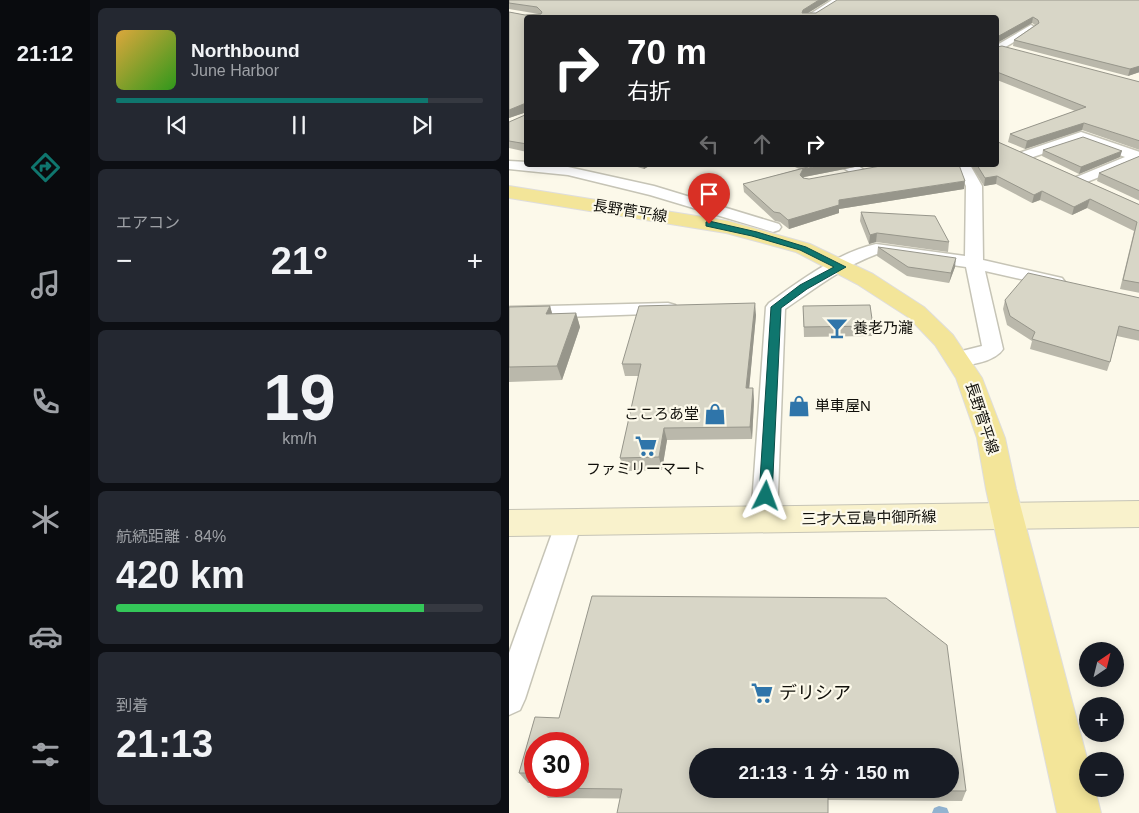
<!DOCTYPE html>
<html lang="ja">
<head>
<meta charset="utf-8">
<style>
  :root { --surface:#171b24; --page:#242831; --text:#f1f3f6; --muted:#9ea1a6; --line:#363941; --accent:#0f766e }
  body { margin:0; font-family:Arial,"Noto Sans JP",sans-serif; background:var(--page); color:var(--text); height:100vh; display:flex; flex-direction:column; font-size:19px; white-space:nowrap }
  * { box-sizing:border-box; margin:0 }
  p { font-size:16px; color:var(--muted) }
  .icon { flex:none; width:28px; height:28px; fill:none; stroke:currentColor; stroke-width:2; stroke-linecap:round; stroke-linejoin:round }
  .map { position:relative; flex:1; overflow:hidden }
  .details { display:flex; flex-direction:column; gap:8px; padding:8px; background:#0d0f14; width:419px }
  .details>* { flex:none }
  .banner { position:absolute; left:15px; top:15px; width:475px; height:152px; border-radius:5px; box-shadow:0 2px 12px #0003; background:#202124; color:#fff; overflow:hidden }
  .needle { width:32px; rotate:35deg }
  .fabs { position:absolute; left:570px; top:642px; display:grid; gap:10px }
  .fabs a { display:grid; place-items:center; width:45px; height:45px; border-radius:50%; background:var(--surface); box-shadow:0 2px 12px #0003; font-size:25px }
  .speed { position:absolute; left:15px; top:732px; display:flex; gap:10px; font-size:25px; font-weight:700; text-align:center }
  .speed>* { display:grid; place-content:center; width:65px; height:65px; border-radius:50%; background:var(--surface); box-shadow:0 2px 12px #0003; line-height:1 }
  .speed .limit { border:8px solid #d22; background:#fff; color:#111 }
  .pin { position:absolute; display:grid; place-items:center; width:42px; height:42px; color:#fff; margin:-51px -21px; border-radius:50% 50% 50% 0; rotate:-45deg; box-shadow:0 0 5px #0007 }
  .pin .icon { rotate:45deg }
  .me { position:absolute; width:55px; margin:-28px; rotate:3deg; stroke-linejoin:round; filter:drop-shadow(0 0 4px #0008) }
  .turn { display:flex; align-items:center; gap:18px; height:105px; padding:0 20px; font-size:22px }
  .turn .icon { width:65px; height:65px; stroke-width:2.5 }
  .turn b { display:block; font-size:35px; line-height:42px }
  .lanes { display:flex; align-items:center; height:48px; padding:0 20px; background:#0003; justify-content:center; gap:25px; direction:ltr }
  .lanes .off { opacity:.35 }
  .big { font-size:38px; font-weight:600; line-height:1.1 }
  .details .card { flex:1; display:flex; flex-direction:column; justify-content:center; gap:8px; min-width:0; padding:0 18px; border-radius:8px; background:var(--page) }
  .details .dial { align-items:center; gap:0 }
  .dial b { font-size:65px; line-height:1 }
  .song { display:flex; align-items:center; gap:15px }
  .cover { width:60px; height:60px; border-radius:8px; background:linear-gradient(135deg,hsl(40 70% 55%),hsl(110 70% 35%)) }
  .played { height:5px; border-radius:2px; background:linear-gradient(90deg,var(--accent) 85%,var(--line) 85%) }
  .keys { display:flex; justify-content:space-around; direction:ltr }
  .heat { display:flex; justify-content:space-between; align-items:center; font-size:28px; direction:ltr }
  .charge { height:8px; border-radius:4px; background:linear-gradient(90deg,#34c759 84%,var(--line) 0) }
  .trip { position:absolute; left:180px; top:748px; width:270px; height:50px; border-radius:25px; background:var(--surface); box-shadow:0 2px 12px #0003; font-weight:600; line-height:50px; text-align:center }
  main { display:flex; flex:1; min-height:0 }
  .tab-bar { display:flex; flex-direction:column; width:90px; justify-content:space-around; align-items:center; background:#090b0e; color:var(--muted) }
  .tab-bar .icon { width:35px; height:35px }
  .tab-bar .current { color:var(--accent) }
  .tab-bar b { font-size:22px; color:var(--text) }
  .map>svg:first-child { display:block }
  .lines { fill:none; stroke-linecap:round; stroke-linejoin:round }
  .stream { fill:#92b3d0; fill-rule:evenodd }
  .street-casing { stroke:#c6c4b6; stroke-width:3 }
  .secondary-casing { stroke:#c6c4b6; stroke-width:2 }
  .primary-casing { stroke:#dedddd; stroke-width:2 }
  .street { fill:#fff; fill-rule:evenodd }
  .secondary { fill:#f9f2cc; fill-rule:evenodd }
  .primary { fill:#f3e599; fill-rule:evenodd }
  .wall { fill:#bab8ab }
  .shaded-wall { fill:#97968b }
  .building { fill:#d8d6c7; stroke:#97968b; fill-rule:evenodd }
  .route { fill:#0f766e; stroke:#0a4d48 }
  .labels { text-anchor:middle; stroke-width:4.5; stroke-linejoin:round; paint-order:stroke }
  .street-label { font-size:15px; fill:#100f0a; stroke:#fcf9ea }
  .poi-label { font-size:15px; fill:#100f0a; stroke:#fcf9ea; text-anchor:start }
  .near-poi-label { font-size:18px; fill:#100f0a; stroke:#fcf9ea; text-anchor:start }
</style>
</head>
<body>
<main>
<nav class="tab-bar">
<b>21:12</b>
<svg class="icon current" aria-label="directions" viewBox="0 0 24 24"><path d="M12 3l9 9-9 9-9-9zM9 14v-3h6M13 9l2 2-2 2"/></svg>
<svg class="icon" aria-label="music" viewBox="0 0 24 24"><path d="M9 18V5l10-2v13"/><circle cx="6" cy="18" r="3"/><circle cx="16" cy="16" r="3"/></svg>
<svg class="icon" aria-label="phone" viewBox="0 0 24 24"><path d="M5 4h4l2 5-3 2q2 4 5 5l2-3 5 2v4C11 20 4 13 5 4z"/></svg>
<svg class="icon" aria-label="climate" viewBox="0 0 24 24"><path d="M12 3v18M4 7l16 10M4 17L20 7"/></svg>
<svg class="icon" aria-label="car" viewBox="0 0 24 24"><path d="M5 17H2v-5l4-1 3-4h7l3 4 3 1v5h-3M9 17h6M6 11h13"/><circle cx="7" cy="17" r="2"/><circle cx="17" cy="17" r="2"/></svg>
<svg class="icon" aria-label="filters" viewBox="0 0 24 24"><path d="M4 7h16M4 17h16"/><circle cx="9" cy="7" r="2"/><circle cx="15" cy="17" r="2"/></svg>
</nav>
<section class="details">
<div class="card">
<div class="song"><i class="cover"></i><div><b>Northbound</b><p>June Harbor</p></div></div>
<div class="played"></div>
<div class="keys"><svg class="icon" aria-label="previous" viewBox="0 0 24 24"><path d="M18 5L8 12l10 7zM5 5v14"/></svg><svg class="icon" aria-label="pause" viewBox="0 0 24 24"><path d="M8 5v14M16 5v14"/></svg><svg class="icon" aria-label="next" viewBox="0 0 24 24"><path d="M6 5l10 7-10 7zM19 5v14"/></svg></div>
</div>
<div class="card"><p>エアコン</p>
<div class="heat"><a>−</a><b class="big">21°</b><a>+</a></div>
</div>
<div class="card dial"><b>19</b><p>km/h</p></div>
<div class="card"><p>航続距離 · 84%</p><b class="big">420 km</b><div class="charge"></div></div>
<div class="card"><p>到着</p><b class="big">21:13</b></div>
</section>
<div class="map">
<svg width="631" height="813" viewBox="0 0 631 813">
  <rect width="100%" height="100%" fill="#fcf9ea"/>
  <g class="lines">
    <polygon class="stream" points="430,806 438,808 440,813 423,813 425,808"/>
    <g class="street-casing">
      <g id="street">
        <polygon points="323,0 333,0 306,18 295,18"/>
        <polygon points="522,25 527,28 525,30 488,52 488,45"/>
        <polygon points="572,132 631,152 631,161 570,185 565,184 563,181 565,178 616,157 572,141 515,160 508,156 510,153"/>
        <polygon points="0,161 18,162 18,165 59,167 145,186 270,224 272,227 270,230 264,232 141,195 59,175 0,169"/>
        <polygon points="330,165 348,165 359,173 357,176 347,176"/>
        <path d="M447,165H461L473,186L474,260L553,278L556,282L553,286L547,287L476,271L494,349C486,362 455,368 441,364L438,359L441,354L473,346L457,267L368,254C335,266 305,289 276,309L268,519L264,527L255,530L246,527L242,519L257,307L260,303C292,280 328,253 367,244L456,256L457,186Z"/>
        <polygon points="159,303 166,305 169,309 166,313 0,319 0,307"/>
        <polygon points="60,511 69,514 73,522 16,699 11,710 0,715 0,653 47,522 51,514"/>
      </g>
    </g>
    <g class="secondary-casing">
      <polygon id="secondary" points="631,501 631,527 0,536 0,510"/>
    </g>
    <g class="primary-casing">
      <polygon id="primary" points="0,186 219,221 301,244 364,274 415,307 444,335 473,378 496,438 507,489 579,762 579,789 586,789 592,813 548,813 477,489 468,438 447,378 426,345 399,317 348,284 287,252 217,233 0,198"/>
    </g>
    <use href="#street" class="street"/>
    <use href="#secondary" class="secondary"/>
    <use href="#primary" class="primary"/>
  </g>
  <g class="wall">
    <polygon points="0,0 320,0 299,13 307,13 631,0 631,72 619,76 504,46 505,40 526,25 523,23 488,43 488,47 631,82 631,150 573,130 516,149 499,142 501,134 566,111 488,80 488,18 18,18 18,152 0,148 0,122 16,115 17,112 0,118 0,12 16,15 30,14 0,9"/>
    <polygon points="489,142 631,205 631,293 611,289 625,231 578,208 563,215 531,200 523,203 487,184 475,186 462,165 488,165"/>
    <polygon points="534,150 611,157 570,174 533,156"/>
    <polygon points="631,156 631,201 588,181 590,173"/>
    <polygon points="122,165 142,165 135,169"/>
    <polygon points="282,165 356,165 295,177 294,178 300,179 455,189 330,209 330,213 280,229 271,222 266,221 235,192 234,184 290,169"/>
    <polygon points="352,212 440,242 439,252 367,242 360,244 351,221"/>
    <polygon points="369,247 446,267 440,283 398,276 368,256"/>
    <polygon points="631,298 631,341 608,336 601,362 598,371 521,349 523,341 498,325 494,309 496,300"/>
    <polygon points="41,306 43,314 67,313 71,327 53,380 0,382 0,307"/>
    <polygon points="294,306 364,326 363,336 295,337"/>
    <polygon points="247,315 240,388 244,388 245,401 243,439 158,440 153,470 115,471 111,458 130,376 116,376 113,364"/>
    <polygon points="26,717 457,791 453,801 39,798 30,788 69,786 26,744 26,783 19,783 10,773"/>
  </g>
  <g class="shaded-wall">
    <polygon points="310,0 320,0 294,16 294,10"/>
    <polygon points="524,17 523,23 488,43 488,37"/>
    <polygon points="631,66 631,72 619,76 621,69"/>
    <polygon points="17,103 18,112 0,118 0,110"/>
    <polygon points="575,123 573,130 516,149 518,141"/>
    <polygon points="613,151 611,157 570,174 572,167"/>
    <polygon points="134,165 142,165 135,169"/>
    <polygon points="315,165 356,165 295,177 291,183 291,175 294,169"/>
    <polygon points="488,176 487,184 475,186 476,178"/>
    <polygon points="456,181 455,189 330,209 330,213 280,229 279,220 330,200"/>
    <polygon points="533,191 531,200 523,203 525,195"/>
    <polygon points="581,199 578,208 563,215 565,207"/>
    <polygon points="368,233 367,242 360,244 361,235"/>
    <polygon points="447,258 446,267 440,283 442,273"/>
    <polygon points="246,303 247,315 239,401 237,388"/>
    <polygon points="41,306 45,320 37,314"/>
    <polygon points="67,313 71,327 53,380 48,366"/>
    <polygon points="244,388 245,401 243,439 241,427"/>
    <polygon points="155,428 158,440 153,470 150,457"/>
  </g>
  <g class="building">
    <polygon points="0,0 310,0 294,10 293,13 307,13 328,0 631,0 631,66 621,69 505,40 530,23 529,20 524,17 488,37 488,18 18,18 18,144 0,141 0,122 16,115 17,103 0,110 0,12 16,15 32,14 33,12 28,7 0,3"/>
    <polygon points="488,42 488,47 493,46 631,82 631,141 575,123 518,141 501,134 577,107 488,72"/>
    <polygon points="574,137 613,151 572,167 534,150"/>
    <polygon points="488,138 489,142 631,205 631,283 614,280 628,222 581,199 565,207 533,191 525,195 488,176 476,178 468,165 488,165"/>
    <polygon points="631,156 631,191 590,173"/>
    <polygon points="296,165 315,165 294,169 291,175 294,178 300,179 377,165 450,165 456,181 330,200 330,205 279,220 271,213 265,212 234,184 299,167"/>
    <polygon points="352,212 426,216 440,242 368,233 361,235"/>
    <polygon points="369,247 447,258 442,273 399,267"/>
    <polygon points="519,273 631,298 631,331 610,326 601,362 523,339 526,332 501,316 496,300"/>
    <polygon points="246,303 237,388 244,388 241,427 155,428 150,457 111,458 132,364 113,364 130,306"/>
    <polygon points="361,305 364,326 295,327 294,306"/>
    <polygon points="41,306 37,314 67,313 48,366 0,367 0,307"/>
    <path d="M83,596L377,598L438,645L457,791L319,790V813H108L113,789L30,788L31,786H69V744H26V773H10L26,717L50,718ZM189,756H441V789H189Z"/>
  </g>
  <polygon class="route" points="200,221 248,232 297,247 337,267 298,289 272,308 263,496 261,499 252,499 250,496 262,307 291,285 325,267 291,250 243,236 197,226 197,222"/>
  <defs>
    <g id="bar-bare" transform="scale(1.725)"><path d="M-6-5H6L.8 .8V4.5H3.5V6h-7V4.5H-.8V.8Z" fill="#2f75aa" stroke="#fcf9ea" stroke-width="2.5" paint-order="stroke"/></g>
    <g id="shop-bare" transform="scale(1.725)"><path d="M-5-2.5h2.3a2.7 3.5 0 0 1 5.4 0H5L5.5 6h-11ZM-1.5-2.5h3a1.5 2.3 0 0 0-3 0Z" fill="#2f75aa" stroke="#fcf9ea" stroke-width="2.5" paint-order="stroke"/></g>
    <g id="supermarket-bare" transform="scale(1.725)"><path d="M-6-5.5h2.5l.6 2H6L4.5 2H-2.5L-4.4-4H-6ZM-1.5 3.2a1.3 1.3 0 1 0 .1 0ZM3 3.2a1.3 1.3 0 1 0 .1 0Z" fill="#2f75aa" stroke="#fcf9ea" stroke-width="2.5" paint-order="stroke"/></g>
  </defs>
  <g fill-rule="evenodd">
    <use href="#bar-bare" x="328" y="328"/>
    <use href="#shop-bare" x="290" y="406"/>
    <use href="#shop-bare" x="206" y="414"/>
    <use href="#supermarket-bare" x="137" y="446"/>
    <use href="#supermarket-bare" x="253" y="693"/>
  </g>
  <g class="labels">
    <g class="street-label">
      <text transform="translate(121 211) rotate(9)" y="5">長野菅平線</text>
      <text transform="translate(473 418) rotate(72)" y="5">長野菅平線</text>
      <text transform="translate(360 518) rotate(-1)" y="5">三才大豆島中御所線</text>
    </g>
    <g class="poi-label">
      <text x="344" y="333">養老乃瀧</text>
      <text x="306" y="411">単車屋N</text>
      <text x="190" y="419" text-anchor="end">こころあ堂</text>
      <text x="137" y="474" text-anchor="middle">ファミリーマート</text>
    </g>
    <g class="near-poi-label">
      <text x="270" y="699">デリシア</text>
    </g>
  </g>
</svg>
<div class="fabs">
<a><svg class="needle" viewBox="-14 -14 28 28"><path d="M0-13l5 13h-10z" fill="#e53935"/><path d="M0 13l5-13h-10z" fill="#9ea1a6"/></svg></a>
<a>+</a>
<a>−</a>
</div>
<div class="speed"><div class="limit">30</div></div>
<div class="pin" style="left:200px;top:224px;background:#d93025"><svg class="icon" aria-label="arrive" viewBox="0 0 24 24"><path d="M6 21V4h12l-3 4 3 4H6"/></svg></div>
<svg class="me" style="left:257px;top:496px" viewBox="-20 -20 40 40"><path d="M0-17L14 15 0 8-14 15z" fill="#0f766e" stroke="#fff" stroke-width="4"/></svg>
<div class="trip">21:13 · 1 分 · 150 m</div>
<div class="banner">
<div class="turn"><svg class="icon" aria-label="right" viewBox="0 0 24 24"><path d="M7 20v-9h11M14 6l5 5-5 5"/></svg><div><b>70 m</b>右折</div></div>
<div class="lanes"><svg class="icon off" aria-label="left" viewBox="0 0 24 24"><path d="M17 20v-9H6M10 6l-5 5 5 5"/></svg><svg class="icon off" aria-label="ahead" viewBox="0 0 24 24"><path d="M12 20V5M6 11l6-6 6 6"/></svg><svg class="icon" aria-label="right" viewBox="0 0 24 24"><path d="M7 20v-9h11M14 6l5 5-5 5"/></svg></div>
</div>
</div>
</main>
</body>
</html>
